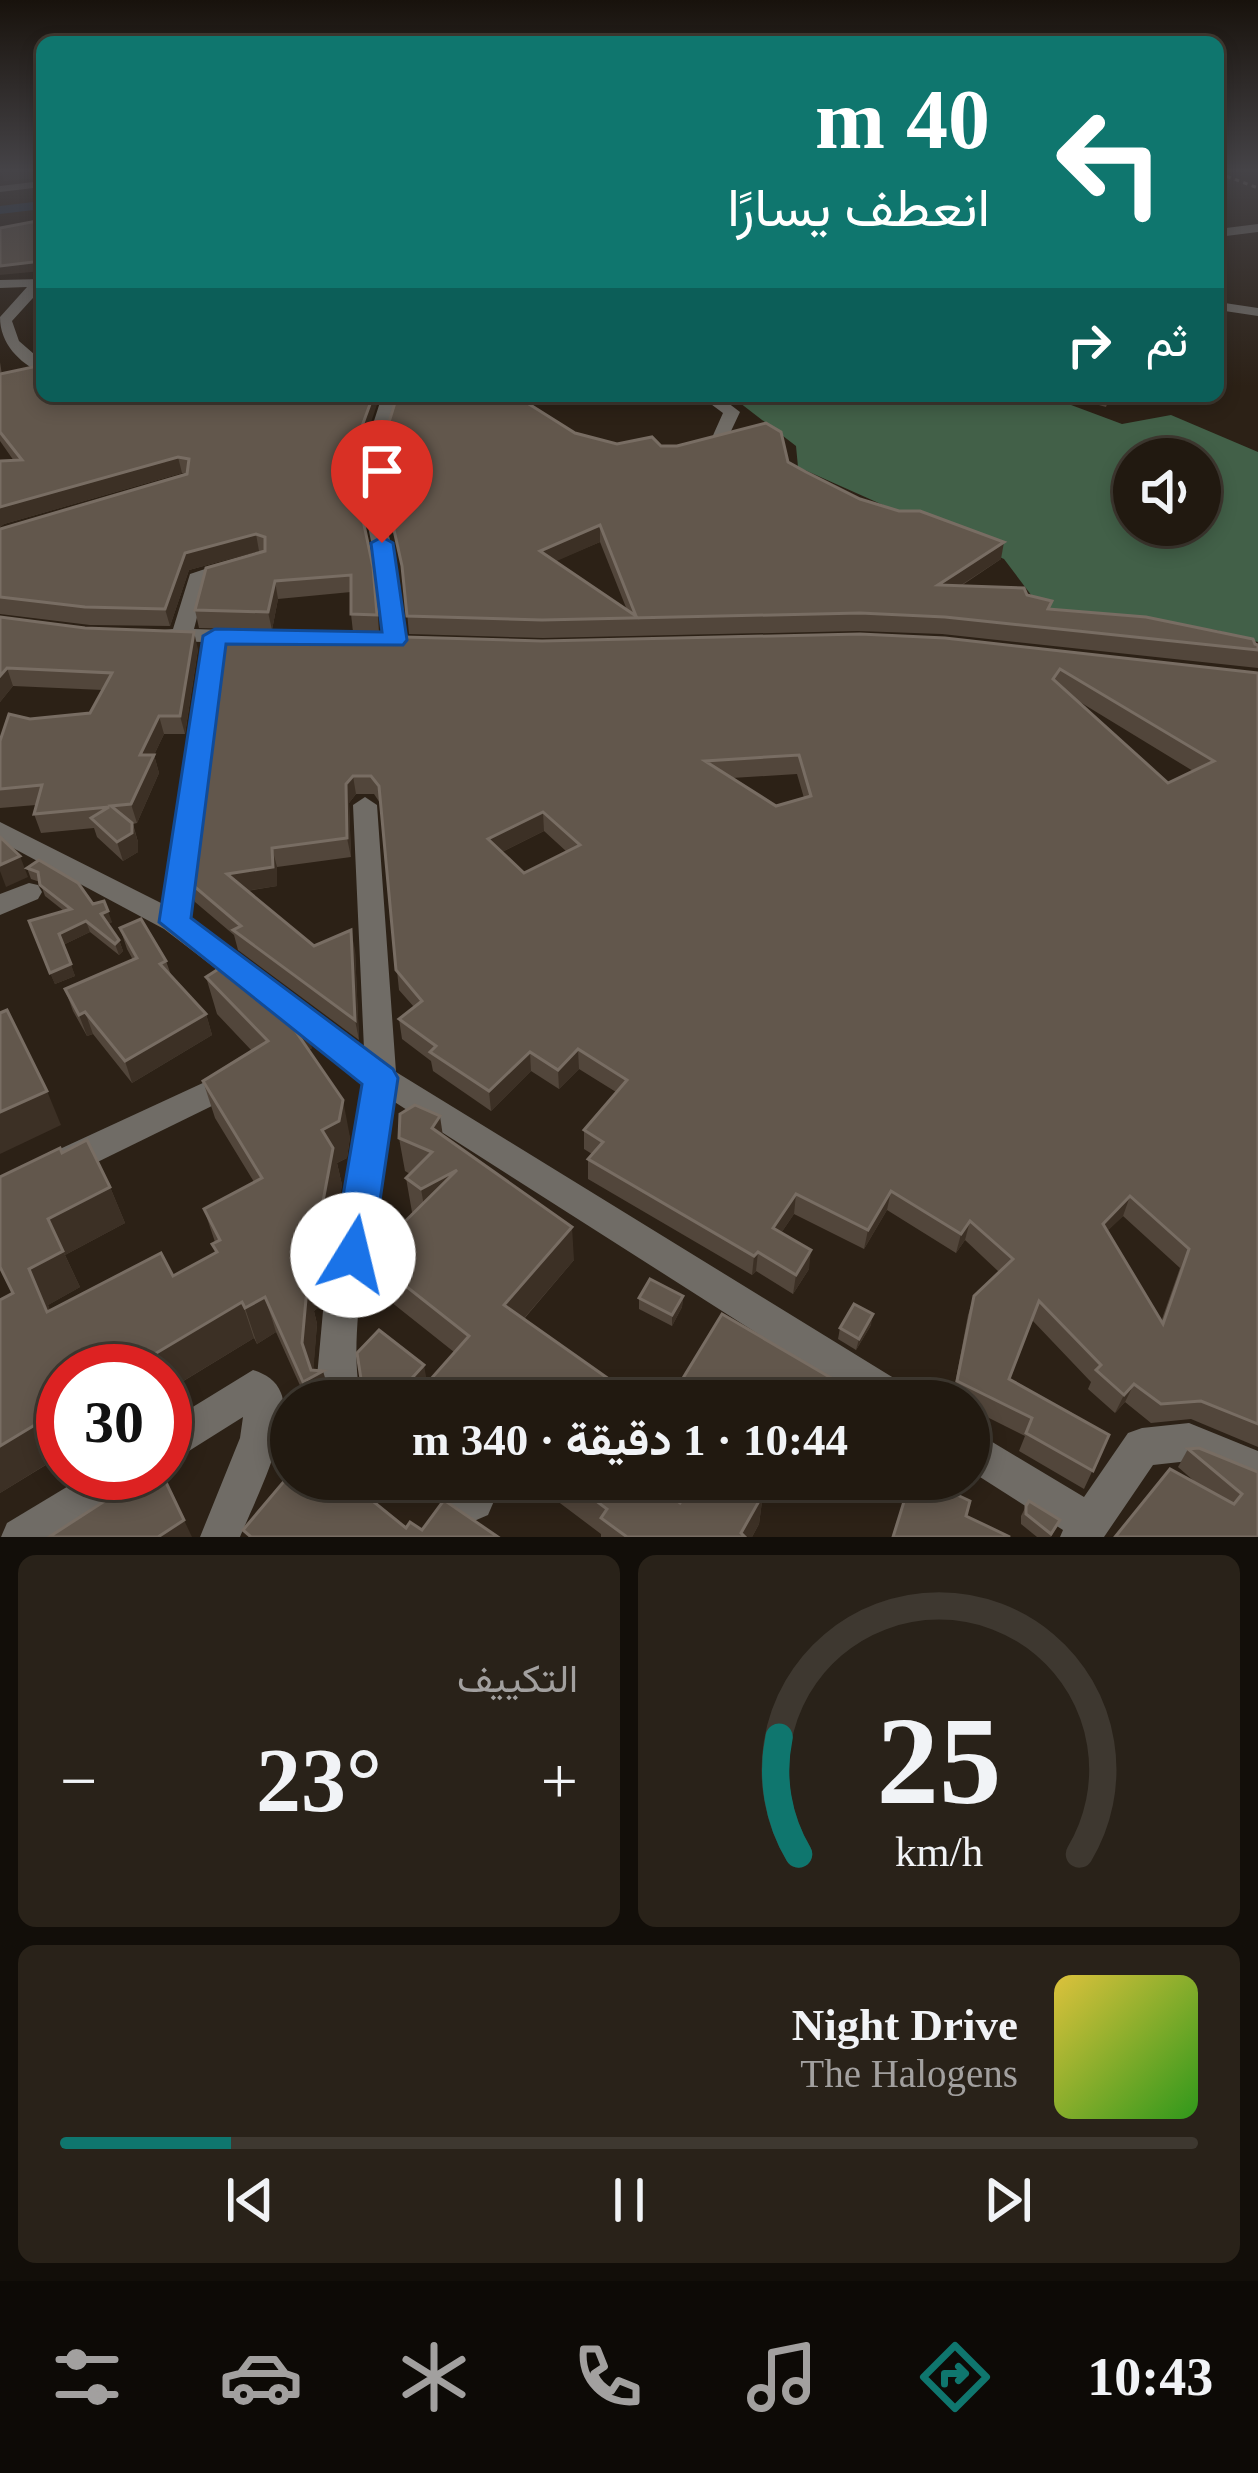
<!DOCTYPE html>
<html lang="ar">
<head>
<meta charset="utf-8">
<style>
  :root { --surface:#211910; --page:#292219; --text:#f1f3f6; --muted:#a2a09f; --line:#3e3830; --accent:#0f766e }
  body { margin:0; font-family:"Times New Roman",Vazirmatn,serif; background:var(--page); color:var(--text); direction:rtl; height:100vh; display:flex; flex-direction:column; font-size:45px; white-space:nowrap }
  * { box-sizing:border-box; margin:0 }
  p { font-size:39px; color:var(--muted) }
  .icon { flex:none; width:66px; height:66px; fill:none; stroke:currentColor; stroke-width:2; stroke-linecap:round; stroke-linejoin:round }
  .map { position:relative; height:1537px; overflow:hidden; direction:ltr }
  .panel { display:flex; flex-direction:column; gap:18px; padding:18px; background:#120e09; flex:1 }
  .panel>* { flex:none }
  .guide { position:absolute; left:36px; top:36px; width:1188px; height:366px; border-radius:18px; box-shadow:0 6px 18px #0003,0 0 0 3px var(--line); direction:rtl; background:#0f766e; color:#fff; overflow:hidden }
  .tools { position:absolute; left:1113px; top:438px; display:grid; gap:24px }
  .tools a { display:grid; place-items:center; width:108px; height:108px; border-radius:50%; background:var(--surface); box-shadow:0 6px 18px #0003,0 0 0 3px var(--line); font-size:60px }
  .speed { position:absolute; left:36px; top:1344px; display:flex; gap:24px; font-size:60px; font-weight:700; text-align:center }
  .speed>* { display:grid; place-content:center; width:156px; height:156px; border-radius:50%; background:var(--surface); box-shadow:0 6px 18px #0003,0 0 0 3px var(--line); line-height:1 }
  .speed .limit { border:18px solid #d22; background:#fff; color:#111 }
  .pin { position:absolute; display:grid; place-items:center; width:102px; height:102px; color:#fff; margin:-123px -51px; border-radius:50% 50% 50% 0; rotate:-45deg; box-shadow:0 0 12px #0007 }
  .pin .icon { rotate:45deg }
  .me { position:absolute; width:132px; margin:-66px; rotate:9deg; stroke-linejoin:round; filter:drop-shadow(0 0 9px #0008) }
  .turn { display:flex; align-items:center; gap:42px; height:252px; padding:0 36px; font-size:54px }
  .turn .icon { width:156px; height:156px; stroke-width:2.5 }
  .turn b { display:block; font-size:84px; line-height:102px }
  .then { display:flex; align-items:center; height:114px; padding:0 36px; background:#0003; gap:24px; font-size:45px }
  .big { font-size:90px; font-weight:700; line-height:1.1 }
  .panel .tile { flex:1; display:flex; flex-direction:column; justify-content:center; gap:18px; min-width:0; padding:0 42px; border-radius:18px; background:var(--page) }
  .panel .dial { align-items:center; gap:0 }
  .dial svg { height:312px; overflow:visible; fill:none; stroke:var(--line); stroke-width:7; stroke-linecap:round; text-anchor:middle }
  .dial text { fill:var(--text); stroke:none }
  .song { display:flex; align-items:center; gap:36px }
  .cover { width:144px; height:144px; border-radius:18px; background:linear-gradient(135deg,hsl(50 70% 55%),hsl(110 70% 35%)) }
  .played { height:12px; border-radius:6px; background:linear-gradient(90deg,var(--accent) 15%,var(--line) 15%) }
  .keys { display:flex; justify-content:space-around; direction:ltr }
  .heat { display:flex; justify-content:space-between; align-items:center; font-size:66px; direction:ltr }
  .panel .tiles { flex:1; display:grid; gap:18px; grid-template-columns:1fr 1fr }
  .tile:last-child { grid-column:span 2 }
  .trip { position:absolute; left:270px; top:1380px; width:720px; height:120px; border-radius:60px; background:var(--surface); box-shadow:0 6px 18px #0003,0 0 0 3px var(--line); font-weight:700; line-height:120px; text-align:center; direction:rtl }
  .dock { display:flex; height:192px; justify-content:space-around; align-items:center; background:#0d0a06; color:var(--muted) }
  .dock .icon { width:84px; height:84px }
  .dock .selected { color:var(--accent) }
  .dock b { font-size:54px; color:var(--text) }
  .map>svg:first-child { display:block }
  .forest { fill:#426048; fill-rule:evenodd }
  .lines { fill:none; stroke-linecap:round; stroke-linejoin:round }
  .canal { fill:#233851; fill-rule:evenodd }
  .path { stroke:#898077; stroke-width:3; stroke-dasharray:4.5 4.5; stroke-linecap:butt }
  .minor { fill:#706c66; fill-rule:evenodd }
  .wall { fill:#52463b; fill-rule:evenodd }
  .shaded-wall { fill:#3c3025 }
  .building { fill:#62574c; stroke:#786d63; stroke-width:3; fill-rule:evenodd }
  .route { fill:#1a73e8; stroke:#114b97; stroke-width:3 }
</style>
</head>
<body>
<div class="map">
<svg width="1258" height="1537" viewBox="0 0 1258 1537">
  <rect width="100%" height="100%" fill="#2c2116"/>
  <path class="forest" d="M731,396H1047L1122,424L1171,415L1258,452V642L1216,630L1047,616L1004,559L798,467L796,446ZM1134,459H1200V525H1134Z"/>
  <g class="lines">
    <polygon class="canal" points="42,201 42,209 0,214 0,206"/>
    <polyline class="path" points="1218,173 1258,188"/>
    <g class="minor">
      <polygon points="42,181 42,187 0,192 0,186"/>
      <polygon points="1258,224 1258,232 1218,237 1218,229"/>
      <path d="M42,279V288L12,321L19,341L42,361V374C19,362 0,344 0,317L27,287L0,288V280Z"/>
      <polygon points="1218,302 1258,308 1258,316 1218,310"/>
      <polygon points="382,396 398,396 375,474 400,584 406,640 395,646 384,640 380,584 357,474"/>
      <polygon points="700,396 719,396 740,412 724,446 710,442 723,413"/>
      <polygon points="235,559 245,565 242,569 206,582 194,629 255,631 266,637 255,643 225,643 188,918 265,975 269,983 265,991 255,994 245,991 164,929 0,841 0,822 163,904 203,642 163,641 152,635 156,631 173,629 190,574"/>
      <path d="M365,797L377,805L396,1072L910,1388L916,1401H863L393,1101C381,1176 342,1334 362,1401H324L317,1377L323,1311L365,1083L272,1012L267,1004L272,996L282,993L292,996L364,1049L353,805Z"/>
      <polygon points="29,883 38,885 42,892 38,899 0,915 0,894"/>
      <polygon points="205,1082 216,1086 221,1095 216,1104 73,1174 61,1178 49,1174 45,1164 49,1154"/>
      <path d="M253,1370C265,1374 276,1380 281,1393C294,1425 253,1505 240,1537H200L240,1438L243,1417L165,1466V1424Z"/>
      <polygon points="1189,1423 1258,1451 1258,1491 1189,1461 1153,1465 1104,1537 1060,1537 1063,1530 969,1470 969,1428 1084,1497 1128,1433 1142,1428"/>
      <polygon points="90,1473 148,1473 142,1487 59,1537 1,1537 7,1523"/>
      <path d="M425,1479C454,1479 482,1471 494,1501L488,1515L474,1521C454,1513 434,1500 425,1479Z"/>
    </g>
  </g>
  <g class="wall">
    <polygon points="0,362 2,375 353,473 376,585 379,632 353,632 351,614 351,592 278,599 272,630 199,628 195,610 262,552 259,551 189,570 170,626 90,625 0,614 0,529 187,474 182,473 4,524 0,527 0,461 14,461 0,441"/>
    <path d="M396,396H422V401L502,403L575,433L617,444L661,446L788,462L860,499L1001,559L961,586L1027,595L1050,609L1258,650V668L942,634L858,631L543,638L409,634L404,579L378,458ZM600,542L627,610L555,561Z"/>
    <polygon points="1067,396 1110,396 1106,407"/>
    <polygon points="0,617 198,649 185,734 164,734 154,755 159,773 137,823 133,824 138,842 138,852 123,861 97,837 94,828 41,833 34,814 36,805 0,808 0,741 30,719 90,713 103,690 13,686 0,702"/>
    <path d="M224,632L1258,673V1447L1191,1419L1151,1423L1125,1402L1115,1413L1088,1389L1091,1382L1032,1320L1009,1379L1109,1435L1084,1489L1019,1451L1025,1436L969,1408V1401L952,1400L968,1315L974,1296L999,1272L965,1240L956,1253L887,1210L864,1249L794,1214L781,1233L809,1269L793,1294L756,1271L752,1275L588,1179V1159L592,1154L584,1149V1130L616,1092L579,1069L559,1089L531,1071L491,1111L433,1071L431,1061L402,1039L399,1019L414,1007L399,990L380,803L374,794H356L349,803L351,857L277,867V886L247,891L314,946L355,950L359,1040L238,950L234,935L195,902L189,882ZM1075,699L1193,771L1168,783ZM797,774L804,798L776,806L732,778ZM544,831L567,852L524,873L502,852ZM1123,1216L1180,1268L1161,1322L1107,1231Z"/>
    <polygon points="39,860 93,904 112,922 108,924 119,940 123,951 119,955 90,932 63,945 75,976 55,984 29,921 64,911 45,896 40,882 31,879 27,868"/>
    <polygon points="120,928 166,961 171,975 206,1014 212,1035 132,1083 93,1034 87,1036 73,1011 65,989 133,960 127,949"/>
    <polygon points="206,977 312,1048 308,1050 350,1137 347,1158 337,1163 342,1185 324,1281 318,1284 321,1295 319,1307 314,1311 317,1324 313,1370 332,1401 307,1401 276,1332 257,1344 254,1338 0,1493 13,1293 62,1153 110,1187 125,1223 65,1255 80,1287 48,1305 50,1311 173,1276 216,1253 212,1244 215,1242 204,1209 254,1182 215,1118 203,1081 252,1051 217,1014"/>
    <polygon points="443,1136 574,1260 524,1319 640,1401 434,1401 430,1380 454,1352 376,1290 369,1257 414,1213 412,1212 406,1178 410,1174 405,1171 399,1138"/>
    <polygon points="683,1296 682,1307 672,1326 639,1309 639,1298"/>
    <polygon points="871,1325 856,1350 838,1339 840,1328"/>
    <polygon points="361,1379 428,1387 415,1401 361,1401 356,1384"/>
    <polygon points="680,1383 848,1401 679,1401"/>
    <polygon points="1188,1449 1258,1472 1258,1537 1178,1467"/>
    <polygon points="489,1479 647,1479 680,1503 763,1494 759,1524 752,1537 601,1537 601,1534 528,1479 514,1499"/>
    <polygon points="780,1479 813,1479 805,1495"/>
    <polygon points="1026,1506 1060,1520 1051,1537 1037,1537 1021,1524 1021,1516"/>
  </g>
  <g class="shaded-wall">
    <polygon points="1,171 42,171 42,178 4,181"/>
    <polygon points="42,261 42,271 0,275 0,266"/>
    <polygon points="373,396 380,396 353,475 350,459"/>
    <polygon points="178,457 182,473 4,524 0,527 0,507"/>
    <polygon points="600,525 600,542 541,568 540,551"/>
    <polygon points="256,534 259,551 189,570 170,626 165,609 185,553"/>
    <polygon points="1004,542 1001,559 935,602 938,585"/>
    <polygon points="275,581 278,599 272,630 268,612"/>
    <polygon points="194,632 198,649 185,734 180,716"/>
    <polygon points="7,668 13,686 0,702 0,676"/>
    <polygon points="159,716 164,734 154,755 159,773 137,823 131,804 140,755"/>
    <polygon points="353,776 356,794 349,803 351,857 347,838 346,784"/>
    <polygon points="543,812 544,831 490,858 488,839"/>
    <polygon points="132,823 138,842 138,852 123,861 117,842"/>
    <polygon points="272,848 277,867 277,886 232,893 227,874"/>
    <polygon points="20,856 28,877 6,887 0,871 0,865"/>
    <polygon points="108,911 112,922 105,926 101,914"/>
    <polygon points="86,921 90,932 63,945 59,934"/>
    <polygon points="351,930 355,950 359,1040 355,1020"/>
    <polygon points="119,940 123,951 119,955 115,944"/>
    <polygon points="71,964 75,976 55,984 50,973"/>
    <polygon points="303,1011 312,1048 297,1058 288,1020"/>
    <polygon points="85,1012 93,1034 87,1036 79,1015"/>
    <polygon points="206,1014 212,1035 132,1083 125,1061"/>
    <polygon points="578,1049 579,1069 559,1089 558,1070"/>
    <polygon points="530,1052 531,1071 491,1111 489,1091"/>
    <polygon points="47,1091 61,1125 0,1154 0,1112"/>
    <polygon points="343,1100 350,1137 347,1158 337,1163 342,1185 324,1281 318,1284 321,1295 319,1307 314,1311 317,1324 313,1376 323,1371 332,1401 309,1401 303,1382 302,1276 322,1130"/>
    <polygon points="440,1116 445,1150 432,1128"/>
    <polygon points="457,1170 427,1223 421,1189"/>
    <polygon points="110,1187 125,1223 65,1255 48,1219"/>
    <polygon points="891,1191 887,1210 864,1249 868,1230"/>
    <polygon points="796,1194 794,1214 771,1248 773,1228"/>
    <polygon points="1130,1196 1123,1216 1095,1243 1103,1224"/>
    <polygon points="970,1221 965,1240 956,1253 961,1234"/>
    <polygon points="572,1227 574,1260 507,1338 504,1305"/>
    <polygon points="811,1250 809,1269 793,1294 796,1275"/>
    <polygon points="63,1251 80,1287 48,1305 66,1348 47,1312 29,1269"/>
    <polygon points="758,1252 756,1271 752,1275 754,1256"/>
    <polygon points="683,1296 682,1307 672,1326 672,1315"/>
    <polygon points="265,1297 276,1332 257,1344 245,1308"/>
    <polygon points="242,1302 254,1338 165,1392 165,1371 126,1371"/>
    <polygon points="873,1314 871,1325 856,1350 859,1339"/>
    <polygon points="424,1365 428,1387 415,1401 391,1401"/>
    <polygon points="1134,1384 1125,1402 1115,1413 1124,1395"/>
    <polygon points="63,1408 63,1454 0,1493 0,1446"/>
    <polygon points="359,1479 377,1479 381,1493 363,1516 354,1486"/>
    <polygon points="512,1479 528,1479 514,1499"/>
    <polygon points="763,1494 759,1524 752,1537 740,1537"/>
    <polygon points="184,1520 192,1537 158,1537"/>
  </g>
  <g class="building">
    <polygon points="42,220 42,261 0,266 0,228"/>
    <polygon points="42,365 42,396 373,396 350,459 373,567 377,615 351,614 351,575 275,581 268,612 195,610 206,568 265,551 265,537 256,534 185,553 165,609 85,607 0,597 0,529 187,474 189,459 178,457 0,507 0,461 22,460 0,432 0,374"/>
    <path d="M397,396H421L420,401L438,397L460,403L497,397L502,403L521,399L575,433L617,444L652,437L661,446H677L766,423L781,432L788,462L806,472L860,499L899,511H920L1004,542L938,585L1024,588L1027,595L1052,601L1048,609L1146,617L1253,639L1255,644L1258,645V650L945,617L860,613L542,620L407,616L402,566L378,458ZM600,525L636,616L540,551Z"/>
    <polygon points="0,617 85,628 194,632 180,716 159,716 140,755 154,755 131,804 111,806 132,823 132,833 117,842 91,818 109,807 34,814 42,785 0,789 0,741 9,714 30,719 90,713 112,673 7,668 0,676"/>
    <path d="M224,632L542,641L860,634L945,638L1258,673V1424L1201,1401L1161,1404L1134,1384L1124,1395L1096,1370L1101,1365L1039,1301L1009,1379L1109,1435L1093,1471L1026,1433L1032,1418L957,1381L974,1296L1013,1259L970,1221L961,1234L891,1191L868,1230L796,1194L773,1228L811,1250L796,1275L758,1252L754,1256L588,1159L603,1142L584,1130L627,1080L578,1049L558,1070L530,1052L489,1091L430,1052L436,1046L399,1019L422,1001L396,970L379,786L371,776H353L346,784L347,838L272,848L273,867L227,874L314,946L351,930L355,1020L233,930L241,926L189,882ZM1060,669L1214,761L1168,783L1053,679ZM799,755L811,796L776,806L705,761ZM543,812L580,845L524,873L488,839ZM1130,1196L1189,1249L1163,1324L1103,1224Z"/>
    <polygon points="0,837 20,856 0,865"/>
    <polygon points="39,860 78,883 93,904 104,901 108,911 101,914 119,940 115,944 86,921 59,934 71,964 50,973 29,921 71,909 40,885 38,872 27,868"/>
    <polygon points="141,919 166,961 160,964 206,1014 125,1061 85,1012 79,1015 65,989 137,958 120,928"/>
    <polygon points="234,959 303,1011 288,1020 343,1100 339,1121 322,1130 333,1148 315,1244 306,1249 312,1259 309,1271 302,1276 307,1288 302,1343 311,1370 323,1371 303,1382 265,1297 245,1308 242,1302 126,1371 63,1371 63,1408 0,1446 0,1300 13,1293 0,1267 0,1177 60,1148 62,1153 87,1140 110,1187 48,1219 63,1251 29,1269 47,1312 161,1253 173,1276 217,1252 212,1244 220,1240 204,1209 262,1178 203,1081 268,1041 206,977"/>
    <polygon points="7,1010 47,1091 0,1112 0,1013"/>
    <polygon points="415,1105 440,1116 432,1128 572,1227 504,1305 640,1401 457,1401 430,1380 469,1336 369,1257 457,1170 421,1189 406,1178 432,1152 399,1138 400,1114"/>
    <polygon points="650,1279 683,1296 672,1315 639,1298"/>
    <polygon points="854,1304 873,1314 859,1339 840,1328"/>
    <polygon points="722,1314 850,1389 844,1401 709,1401 680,1383"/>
    <polygon points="379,1330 424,1365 391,1401 376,1401 356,1384 361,1379 357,1353"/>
    <polygon points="1199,1448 1258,1472 1258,1537 1115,1537 1170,1469 1234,1504 1242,1494 1188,1449"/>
    <polygon points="148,1473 152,1480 162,1474 184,1520 158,1537 49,1537"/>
    <polygon points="291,1473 291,1479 359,1479 354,1486 406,1528 410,1522 422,1530 444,1500 498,1537 251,1537 243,1530"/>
    <polygon points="567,1479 647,1479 680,1503 698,1479 742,1479 763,1494 741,1533 745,1537 627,1537 601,1518 607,1509"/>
    <polygon points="911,1479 923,1479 970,1501 966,1516 1010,1537 893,1537"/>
    <polygon points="1029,1501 1060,1520 1051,1534 1026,1514 1026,1506"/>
  </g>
  <linearGradient id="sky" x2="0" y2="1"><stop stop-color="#18120c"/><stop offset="0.44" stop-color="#454347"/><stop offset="1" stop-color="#454347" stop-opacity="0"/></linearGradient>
  <rect width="1258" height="386" fill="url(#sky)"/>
  <polygon class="route" points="382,537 393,543 407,640 403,645 226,644 191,918 393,1069 398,1078 372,1255 367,1268 353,1273 339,1268 333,1255 362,1084 159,922 203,636 215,629 382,632 371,543"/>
</svg>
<div class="tools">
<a><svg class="icon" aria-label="sound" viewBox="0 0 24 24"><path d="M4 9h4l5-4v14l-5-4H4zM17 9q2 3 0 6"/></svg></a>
</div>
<div class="speed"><div class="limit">30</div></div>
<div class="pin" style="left:382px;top:543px;background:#d93025"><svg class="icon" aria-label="arrive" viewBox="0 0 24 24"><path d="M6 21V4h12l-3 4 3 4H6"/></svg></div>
<svg class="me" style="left:353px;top:1255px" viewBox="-20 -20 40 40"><circle r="19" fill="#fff"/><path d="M0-13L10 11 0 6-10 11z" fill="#1a73e8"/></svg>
<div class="trip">10:44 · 1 دقيقة · 340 m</div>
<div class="guide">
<div class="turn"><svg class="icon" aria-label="left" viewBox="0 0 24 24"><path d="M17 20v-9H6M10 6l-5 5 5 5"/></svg><div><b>40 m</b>انعطف يسارًا</div></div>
<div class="then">ثم<svg class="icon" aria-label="right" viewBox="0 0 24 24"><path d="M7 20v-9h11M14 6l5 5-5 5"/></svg></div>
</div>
</div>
<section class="panel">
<div class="tiles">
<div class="tile dial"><svg viewBox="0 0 100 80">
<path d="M14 69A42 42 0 1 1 86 69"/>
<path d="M14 69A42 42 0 0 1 9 39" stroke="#0f766e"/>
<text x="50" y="56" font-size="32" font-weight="700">25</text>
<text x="50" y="72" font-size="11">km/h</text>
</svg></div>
<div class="tile"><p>التكييف</p>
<div class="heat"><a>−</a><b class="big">23°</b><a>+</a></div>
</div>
<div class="tile">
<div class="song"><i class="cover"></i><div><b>Night Drive</b><p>The Halogens</p></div></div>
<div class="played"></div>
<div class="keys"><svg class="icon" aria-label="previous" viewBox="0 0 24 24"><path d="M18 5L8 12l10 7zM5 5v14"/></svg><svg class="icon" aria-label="pause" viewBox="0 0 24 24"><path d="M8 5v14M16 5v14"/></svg><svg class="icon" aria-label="next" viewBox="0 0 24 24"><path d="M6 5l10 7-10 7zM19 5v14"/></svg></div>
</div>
</div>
</section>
<nav class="dock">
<b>10:43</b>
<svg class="icon selected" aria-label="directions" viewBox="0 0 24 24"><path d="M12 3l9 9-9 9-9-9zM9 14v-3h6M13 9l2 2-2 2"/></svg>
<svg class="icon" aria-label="music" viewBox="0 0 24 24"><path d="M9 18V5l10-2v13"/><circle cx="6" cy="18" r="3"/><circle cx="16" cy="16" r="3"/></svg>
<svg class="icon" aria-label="phone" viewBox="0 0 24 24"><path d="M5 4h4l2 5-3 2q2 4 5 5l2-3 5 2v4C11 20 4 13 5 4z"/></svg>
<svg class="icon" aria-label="climate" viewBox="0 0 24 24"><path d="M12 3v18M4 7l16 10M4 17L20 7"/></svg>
<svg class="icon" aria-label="car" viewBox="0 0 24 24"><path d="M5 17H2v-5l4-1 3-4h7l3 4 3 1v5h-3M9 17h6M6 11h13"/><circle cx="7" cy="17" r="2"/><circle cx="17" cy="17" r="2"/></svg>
<svg class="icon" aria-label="filters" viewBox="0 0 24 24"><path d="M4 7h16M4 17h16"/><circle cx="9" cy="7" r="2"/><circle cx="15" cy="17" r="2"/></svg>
</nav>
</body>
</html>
